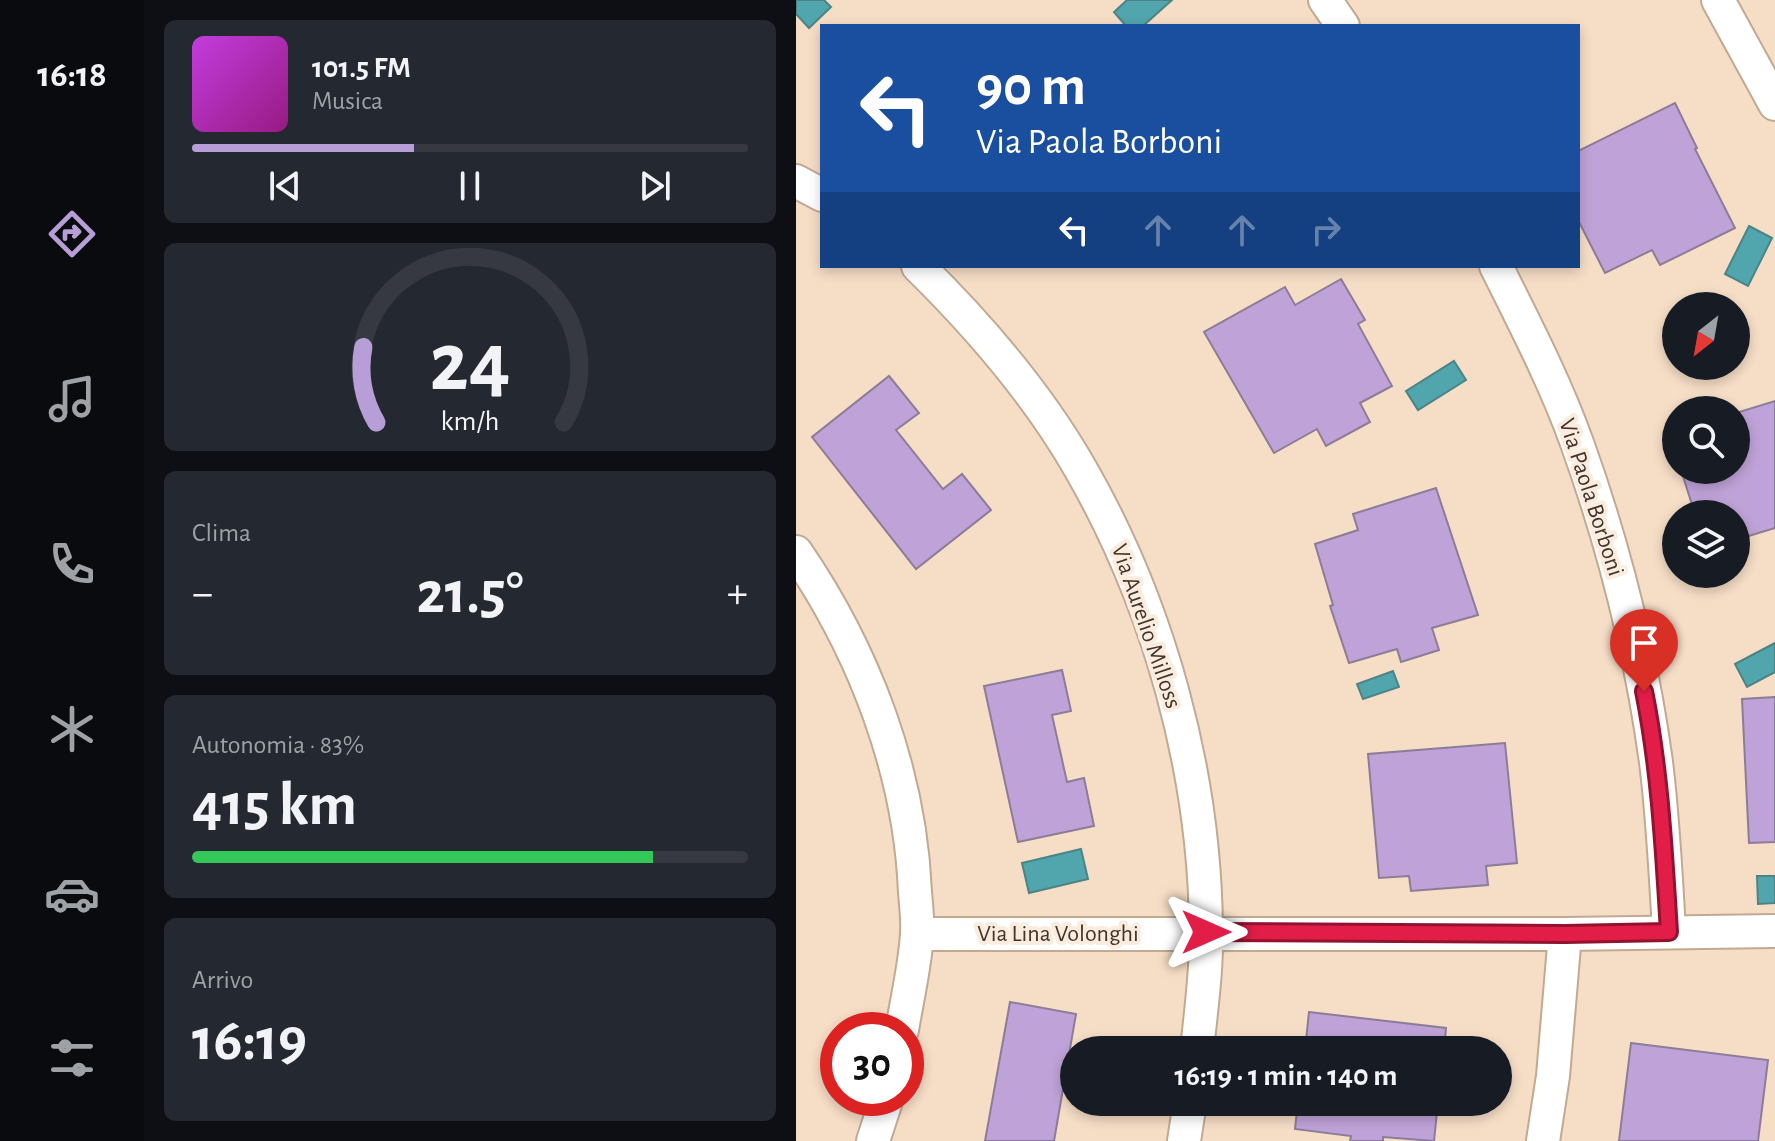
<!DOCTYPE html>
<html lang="it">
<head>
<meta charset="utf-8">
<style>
  :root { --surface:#171b24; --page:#242831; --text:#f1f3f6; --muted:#9ea1a6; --line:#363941; --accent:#b79ed6 }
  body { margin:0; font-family:"Alegreya Sans",sans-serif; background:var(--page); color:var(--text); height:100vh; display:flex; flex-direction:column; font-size:30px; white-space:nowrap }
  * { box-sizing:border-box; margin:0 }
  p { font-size:26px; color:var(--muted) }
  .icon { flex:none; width:44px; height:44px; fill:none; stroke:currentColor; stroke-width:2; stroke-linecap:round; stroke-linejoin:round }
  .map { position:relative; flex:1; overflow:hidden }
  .sheet { display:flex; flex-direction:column; gap:20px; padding:20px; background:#0d0f14; width:652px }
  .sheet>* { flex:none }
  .guide { position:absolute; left:24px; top:24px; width:760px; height:244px; border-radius:0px; box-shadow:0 4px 12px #0003; background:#1a4fa0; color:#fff; overflow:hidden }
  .needle { width:52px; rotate:211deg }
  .tools { position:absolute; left:866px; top:292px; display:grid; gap:16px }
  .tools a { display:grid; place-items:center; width:88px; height:88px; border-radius:50%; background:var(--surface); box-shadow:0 4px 12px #0003; font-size:40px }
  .speed { position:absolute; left:24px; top:1012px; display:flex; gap:16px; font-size:40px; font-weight:700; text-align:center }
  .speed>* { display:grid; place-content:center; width:104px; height:104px; border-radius:50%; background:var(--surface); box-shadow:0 4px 12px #0003; line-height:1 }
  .speed .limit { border:12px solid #d22; background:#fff; color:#111 }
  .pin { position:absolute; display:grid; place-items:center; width:68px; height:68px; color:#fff; margin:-82px -34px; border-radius:50% 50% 50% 0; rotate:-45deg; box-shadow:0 0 8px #0007 }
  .pin .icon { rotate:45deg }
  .me { position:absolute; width:88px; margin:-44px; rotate:90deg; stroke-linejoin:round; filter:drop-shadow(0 0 6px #0008) }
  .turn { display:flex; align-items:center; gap:28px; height:168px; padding:0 24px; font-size:36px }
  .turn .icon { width:104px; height:104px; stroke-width:2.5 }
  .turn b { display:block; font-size:56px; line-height:68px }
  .lanes { display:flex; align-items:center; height:76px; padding:0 24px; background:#0003; justify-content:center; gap:40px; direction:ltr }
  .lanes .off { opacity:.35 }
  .big { font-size:60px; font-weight:600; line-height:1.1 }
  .sheet .tile { flex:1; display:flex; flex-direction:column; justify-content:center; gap:12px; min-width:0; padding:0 28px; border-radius:12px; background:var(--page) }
  .sheet .dial { align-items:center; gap:0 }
  .dial svg { height:208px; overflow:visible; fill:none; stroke:var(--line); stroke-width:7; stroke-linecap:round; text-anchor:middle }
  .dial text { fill:var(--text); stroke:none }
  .song { display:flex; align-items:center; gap:24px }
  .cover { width:96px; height:96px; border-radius:12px; background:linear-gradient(135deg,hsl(290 70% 55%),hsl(310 70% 35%)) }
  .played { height:8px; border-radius:4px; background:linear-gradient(90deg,var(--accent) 40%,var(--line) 40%) }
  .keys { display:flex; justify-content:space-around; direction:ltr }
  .heat { display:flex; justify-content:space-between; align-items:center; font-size:44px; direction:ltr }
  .charge { height:12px; border-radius:6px; background:linear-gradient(90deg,#34c759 83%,var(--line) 0) }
  .trip { position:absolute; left:264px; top:1036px; width:452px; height:80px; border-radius:40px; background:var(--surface); box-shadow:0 4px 12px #0003; font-weight:600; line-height:80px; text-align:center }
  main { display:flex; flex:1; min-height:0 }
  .tab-bar { display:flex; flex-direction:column; width:144px; justify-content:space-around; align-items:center; background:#090b0e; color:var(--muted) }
  .tab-bar .icon { width:56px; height:56px }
  .tab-bar .current { color:var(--accent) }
  .tab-bar b { font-size:36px; color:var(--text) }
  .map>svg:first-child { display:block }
  .water { fill:#51a5ac; stroke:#4c8486; stroke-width:2 }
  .building { fill:#bfa2d7; stroke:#8b7d97; stroke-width:2 }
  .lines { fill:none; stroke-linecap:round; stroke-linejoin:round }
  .minor-casing { stroke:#c1a993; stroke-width:36 }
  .minor { stroke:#fff; stroke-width:32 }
  .route-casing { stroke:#92132f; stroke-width:20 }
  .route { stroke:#e11d48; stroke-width:14 }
  .labels { text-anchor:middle; stroke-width:8; stroke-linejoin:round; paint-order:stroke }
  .street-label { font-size:24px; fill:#40362d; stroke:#fcecde }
</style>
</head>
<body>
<main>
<nav class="tab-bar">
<b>16:18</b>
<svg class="icon current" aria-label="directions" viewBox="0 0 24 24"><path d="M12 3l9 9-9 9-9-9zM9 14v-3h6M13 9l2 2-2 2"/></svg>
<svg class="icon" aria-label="music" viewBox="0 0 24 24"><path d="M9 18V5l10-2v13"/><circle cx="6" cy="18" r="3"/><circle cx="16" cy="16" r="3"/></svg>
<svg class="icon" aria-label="phone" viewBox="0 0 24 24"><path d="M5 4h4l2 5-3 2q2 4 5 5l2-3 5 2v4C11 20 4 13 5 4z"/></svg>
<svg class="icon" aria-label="climate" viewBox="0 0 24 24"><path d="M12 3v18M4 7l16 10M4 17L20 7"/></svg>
<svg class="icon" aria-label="car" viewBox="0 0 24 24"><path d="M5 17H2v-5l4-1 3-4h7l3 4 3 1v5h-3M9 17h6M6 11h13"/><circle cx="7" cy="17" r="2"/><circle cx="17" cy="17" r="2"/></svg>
<svg class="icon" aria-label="filters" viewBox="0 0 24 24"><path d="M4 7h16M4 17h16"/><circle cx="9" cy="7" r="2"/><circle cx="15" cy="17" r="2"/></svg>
</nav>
<section class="sheet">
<div class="tile">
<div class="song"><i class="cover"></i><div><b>101.5 FM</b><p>Musica</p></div></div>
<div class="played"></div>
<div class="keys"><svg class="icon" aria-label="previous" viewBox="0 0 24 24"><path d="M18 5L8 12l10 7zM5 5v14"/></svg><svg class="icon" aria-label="pause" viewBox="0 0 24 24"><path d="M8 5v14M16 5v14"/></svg><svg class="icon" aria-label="next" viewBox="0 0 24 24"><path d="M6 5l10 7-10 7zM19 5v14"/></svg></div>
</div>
<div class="tile dial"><svg viewBox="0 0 100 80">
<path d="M14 69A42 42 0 1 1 86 69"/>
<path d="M14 69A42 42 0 0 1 9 40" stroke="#b79ed6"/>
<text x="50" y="56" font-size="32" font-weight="700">24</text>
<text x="50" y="72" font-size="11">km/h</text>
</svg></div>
<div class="tile"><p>Clima</p>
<div class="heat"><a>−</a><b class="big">21.5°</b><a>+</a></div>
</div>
<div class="tile"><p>Autonomia · 83%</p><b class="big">415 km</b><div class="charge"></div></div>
<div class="tile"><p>Arrivo</p><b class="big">16:19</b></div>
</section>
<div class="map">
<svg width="979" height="1141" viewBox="0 0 979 1141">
  <rect width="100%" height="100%" fill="#f6ddc6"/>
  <g class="water">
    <polygon points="0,0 28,0 35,7 13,28 0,14"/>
    <polygon points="331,0 376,0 347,26 330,26 318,12"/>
    <polygon points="953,226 976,238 952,286 929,274"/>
    <polygon points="658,361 670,380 622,410 610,391"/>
    <polygon points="979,643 979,672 951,687 939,664"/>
    <polygon points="597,671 603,687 567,699 561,684"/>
    <polygon points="285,849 292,879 233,893 226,863"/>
    <polygon points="961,876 979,876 979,903 962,904"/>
  </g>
  <g class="building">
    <polygon points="879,103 901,148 899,149 939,228 864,265 856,250 809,273 782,220 782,151"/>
    <polygon points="545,279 569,320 562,324 596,386 564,403 574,422 530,446 521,429 478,453 408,332 489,287 499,305"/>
    <polygon points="93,376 123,413 100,430 147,489 166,474 195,510 120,569 16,437"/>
    <polygon points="979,401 979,528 940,540 940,514 899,514 885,470 940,470 940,413"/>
    <polygon points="640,488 682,615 636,628 643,650 605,662 601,649 553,663 534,606 537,605 519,544 562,530 557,514"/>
    <polygon points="266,670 275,711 256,715 271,782 288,778 298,826 222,842 188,686"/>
    <polygon points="979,697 979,842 953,843 946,699"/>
    <polygon points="709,743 721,863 690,866 692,885 615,891 613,876 583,878 572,754"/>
    <polygon points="214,1002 280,1014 258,1141 189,1141"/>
    <polygon points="513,1012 650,1028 648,1050 509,1050"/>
    <polygon points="835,1043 972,1060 962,1141 823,1141"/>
    <polygon points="502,1102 642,1102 638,1141 587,1137 587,1141 554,1141 555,1136 499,1129"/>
  </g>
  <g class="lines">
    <g class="minor-casing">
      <g id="minor">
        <polyline points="529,0 547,26"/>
        <polyline points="922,0 979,104"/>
        <polyline points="0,181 26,195"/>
        <path d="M122,266C183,326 241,393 284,468C363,605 409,772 410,930C411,969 405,1010 401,1050"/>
        <path d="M700,266C729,324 759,382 781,443C818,546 845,653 860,762C867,818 870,875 873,932"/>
        <path d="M0,552C68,651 114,771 119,892C120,905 122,920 121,934C119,966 111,999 106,1030"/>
        <polyline points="121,934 769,934 979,931"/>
        <polyline points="77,1141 91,1098"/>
        <polyline points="388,1141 394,1102"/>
        <polyline points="747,1141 757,1076 769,934"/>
      </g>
    </g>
    <use href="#minor" class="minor"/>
  </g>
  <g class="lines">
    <g class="route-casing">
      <path id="route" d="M410,932L769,934L873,932C868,851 864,771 848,691"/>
    </g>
    <use href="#route" class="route"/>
  </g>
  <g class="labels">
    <g class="street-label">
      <text transform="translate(796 497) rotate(72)" y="8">Via Paola Borboni</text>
      <text transform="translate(351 626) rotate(71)" y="8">Via Aurelio Milloss</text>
      <text x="262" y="941">Via Lina Volonghi</text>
    </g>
  </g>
</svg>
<div class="tools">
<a><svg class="needle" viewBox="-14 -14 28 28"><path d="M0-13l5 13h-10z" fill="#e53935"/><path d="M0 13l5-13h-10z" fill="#9ea1a6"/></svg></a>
<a><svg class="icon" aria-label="search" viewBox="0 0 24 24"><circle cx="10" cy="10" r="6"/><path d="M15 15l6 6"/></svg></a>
<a><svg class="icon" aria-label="layers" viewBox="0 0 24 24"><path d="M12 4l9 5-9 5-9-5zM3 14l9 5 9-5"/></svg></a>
</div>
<div class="speed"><div class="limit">30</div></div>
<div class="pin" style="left:848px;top:691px;background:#d93025"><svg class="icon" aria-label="arrive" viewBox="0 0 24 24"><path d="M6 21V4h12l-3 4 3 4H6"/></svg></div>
<svg class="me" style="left:410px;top:932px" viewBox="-20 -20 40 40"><path d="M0-17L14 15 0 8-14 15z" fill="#e11d48" stroke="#fff" stroke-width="4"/></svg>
<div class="trip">16:19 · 1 min · 140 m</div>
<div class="guide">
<div class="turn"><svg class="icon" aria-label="left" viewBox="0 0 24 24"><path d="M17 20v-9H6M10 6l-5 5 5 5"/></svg><div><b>90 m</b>Via Paola Borboni</div></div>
<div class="lanes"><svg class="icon" aria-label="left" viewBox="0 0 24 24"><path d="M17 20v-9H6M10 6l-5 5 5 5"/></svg><svg class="icon off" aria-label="ahead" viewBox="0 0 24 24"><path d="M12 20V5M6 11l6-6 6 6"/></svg><svg class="icon off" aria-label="ahead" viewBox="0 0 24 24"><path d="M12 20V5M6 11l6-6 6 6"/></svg><svg class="icon off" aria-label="right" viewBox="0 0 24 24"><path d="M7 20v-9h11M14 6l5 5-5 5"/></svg></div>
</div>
</div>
</main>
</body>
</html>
